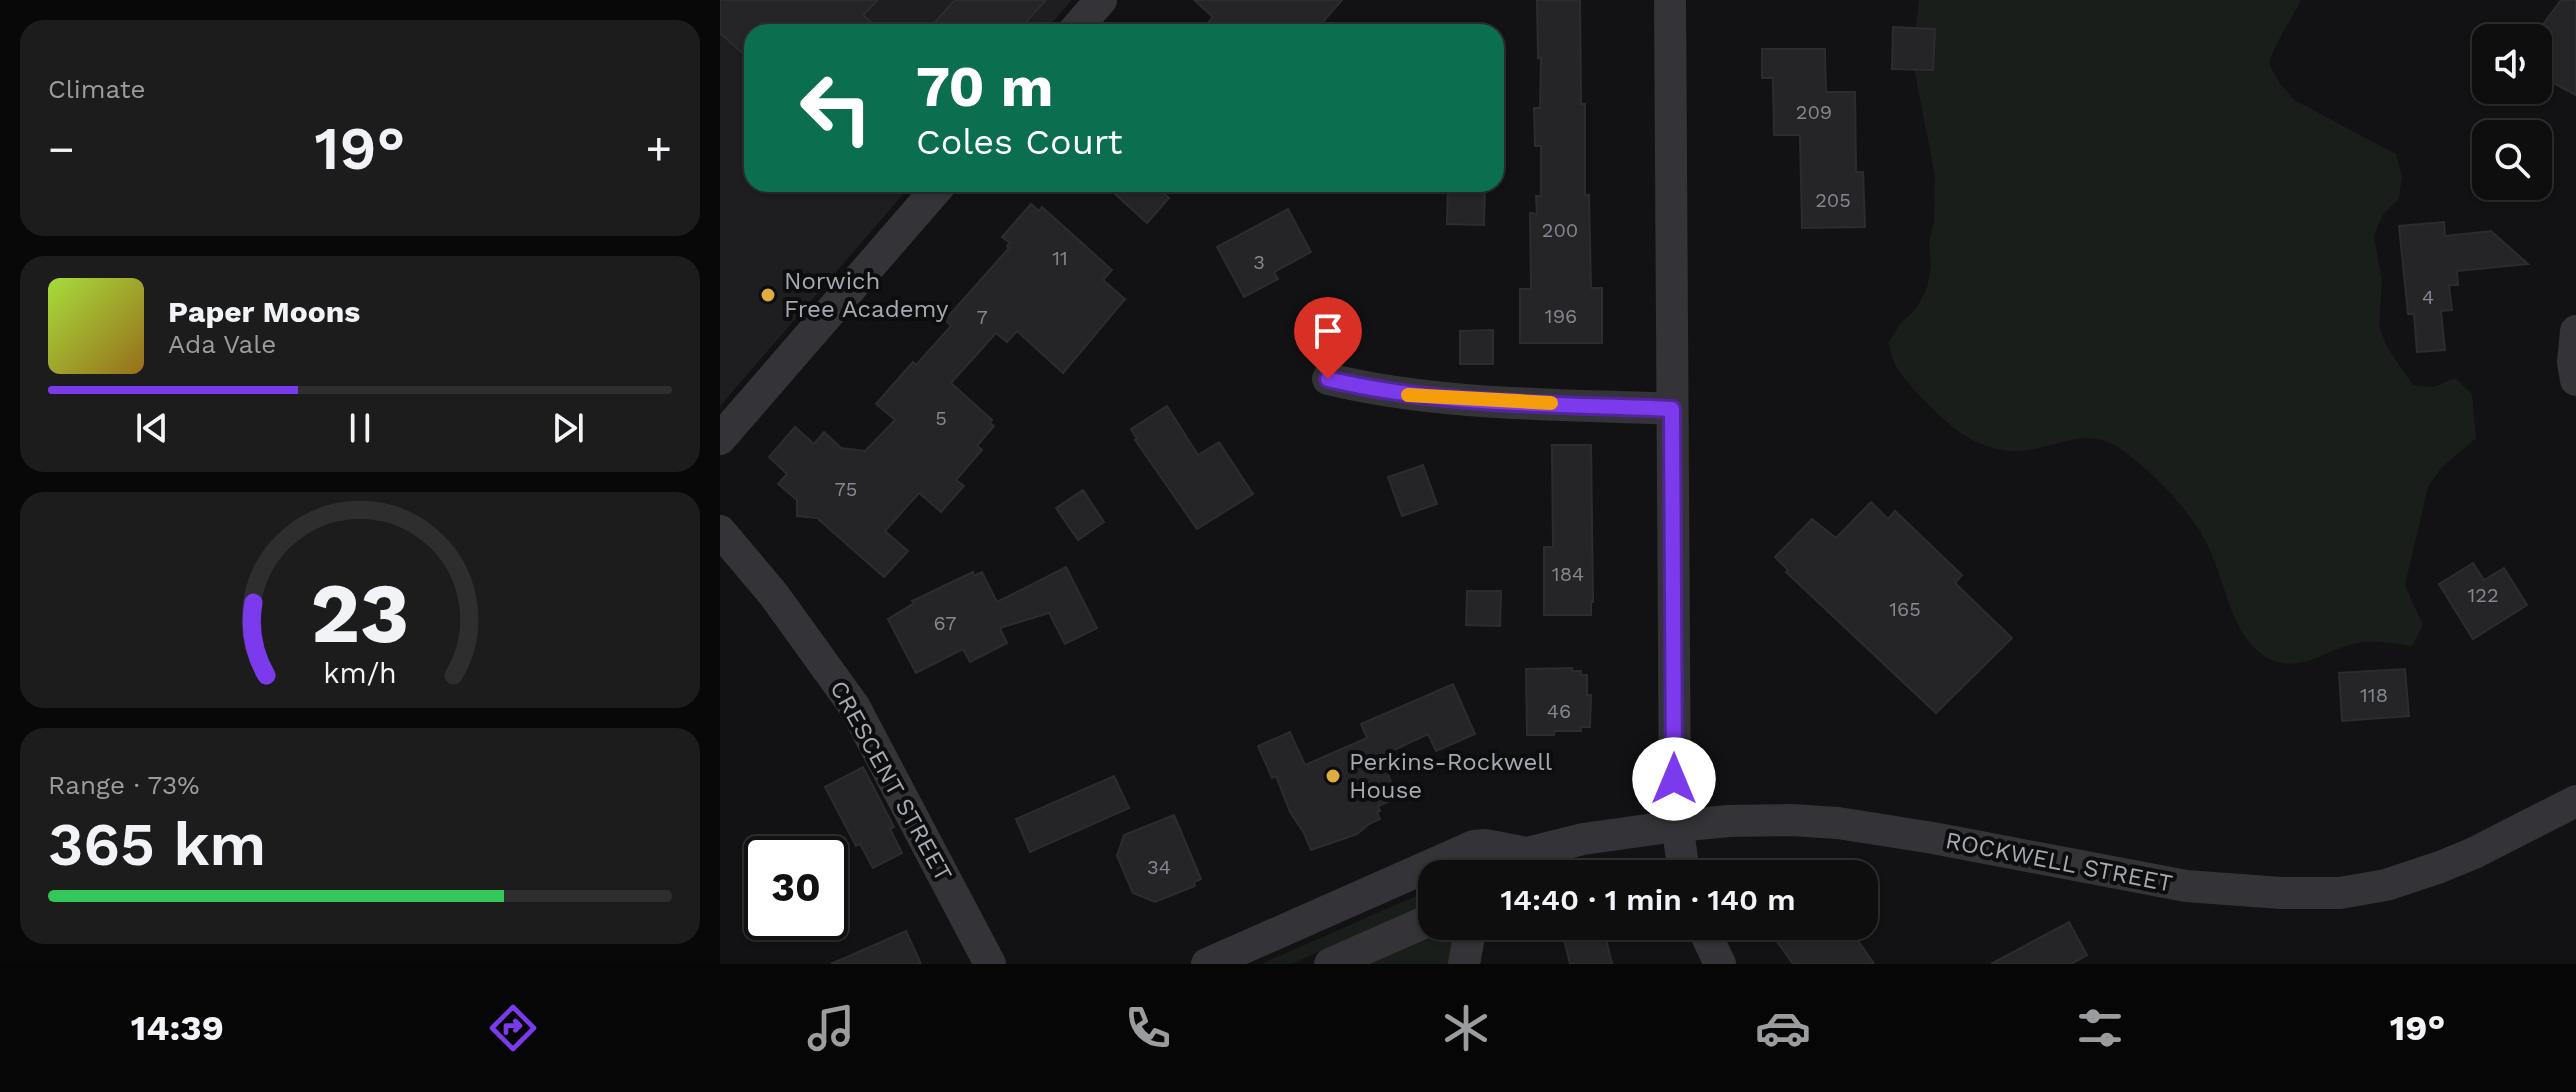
<!DOCTYPE html>
<html lang="en">
<head>
<meta charset="utf-8">
<style>
  :root { --surface:#0e0e0f; --page:#1c1c1d; --text:#f1f3f6; --muted:#9b9c9e; --line:#2e2e2f; --accent:#7c3aed }
  body { margin:0; font-family:"Work Sans",sans-serif; background:var(--page); color:var(--text); height:100vh; display:flex; flex-direction:column; font-size:30px; white-space:nowrap }
  * { box-sizing:border-box; margin:0 }
  p { font-size:26px; color:var(--muted) }
  .icon { flex:none; width:44px; height:44px; fill:none; stroke:currentColor; stroke-width:2; stroke-linecap:round; stroke-linejoin:round }
  .map { position:relative; flex:1; overflow:hidden }
  .panel { display:flex; flex-direction:column; gap:20px; padding:20px; background:#080808; width:720px }
  .panel>* { flex:none }
  .top-card { position:absolute; left:24px; top:24px; width:760px; height:168px; border-radius:24px; box-shadow:0 2px 6px #0004,0 0 0 2px var(--line); background:#0b6e4f; color:#fff; overflow:hidden }
  .tools { position:absolute; left:1752px; top:24px; display:grid; gap:16px }
  .tools a { display:grid; place-items:center; width:80px; height:80px; border-radius:16px; background:var(--surface); box-shadow:0 2px 6px #0004,0 0 0 2px var(--line); font-size:40px }
  .speed { position:absolute; left:24px; top:836px; display:flex; gap:16px; font-size:40px; font-weight:700; text-align:center }
  .speed>* { display:grid; place-content:center; width:104px; height:104px; border-radius:50%; background:var(--surface); box-shadow:0 2px 6px #0004,0 0 0 2px var(--line); line-height:1 }
  .speed .limit { border:4px solid #111; border-radius:12px; background:#fff; color:#111 }
  .pin { position:absolute; display:grid; place-items:center; width:68px; height:68px; color:#fff; margin:-82px -34px; border-radius:50% 50% 50% 0; rotate:-45deg; box-shadow:0 0 8px #0007 }
  .pin .icon { rotate:45deg }
  .me { position:absolute; width:88px; margin:-44px; rotate:0deg; stroke-linejoin:round; filter:drop-shadow(0 0 6px #0008) }
  .turn { display:flex; align-items:center; gap:28px; height:168px; padding:0 40px; font-size:36px }
  .turn .icon { width:104px; height:104px; stroke-width:2.5 }
  .turn b { display:block; font-size:56px; line-height:68px }
  .big { font-size:60px; font-weight:600; line-height:1.1 }
  .panel .card { flex:1; display:flex; flex-direction:column; justify-content:center; gap:12px; min-width:0; padding:0 28px; border-radius:24px; background:var(--page) }
  .panel .dial { align-items:center; gap:0 }
  .dial svg { height:208px; overflow:visible; fill:none; stroke:var(--line); stroke-width:7; stroke-linecap:round; text-anchor:middle }
  .dial text { fill:var(--text); stroke:none }
  .song { display:flex; align-items:center; gap:24px }
  .cover { width:96px; height:96px; border-radius:12px; background:linear-gradient(135deg,hsl(80 70% 55%),hsl(40 70% 35%)) }
  .played { height:8px; border-radius:4px; background:linear-gradient(90deg,var(--accent) 40%,var(--line) 40%) }
  .keys { display:flex; justify-content:space-around; direction:ltr }
  .heat { display:flex; justify-content:space-between; align-items:center; font-size:44px; direction:ltr }
  .charge { height:12px; border-radius:6px; background:linear-gradient(90deg,#34c759 73%,var(--line) 0) }
  .trip { position:absolute; left:698px; top:860px; width:460px; height:80px; border-radius:24px; background:var(--surface); box-shadow:0 2px 6px #0004,0 0 0 2px var(--line); font-weight:600; line-height:80px; text-align:center }
  .tabs { display:flex; height:128px; justify-content:space-around; align-items:center; background:#060606; color:var(--muted) }
  .tabs .icon { width:56px; height:56px }
  .tabs .active { color:var(--accent) }
  .tabs b { font-size:36px; color:var(--text) }
  main { display:flex; flex:1; min-height:0 }
  .map>svg:first-child { display:block }
  .built { fill:#1e1e20 }
  .green { fill:#191e1a }
  .building { fill:#252527; stroke:#2c2c2f; stroke-width:2 }
  .lines { fill:none; stroke-linecap:round; stroke-linejoin:round }
  .minor { stroke:#343438; stroke-width:32 }
  .route-casing { stroke:#51269a; stroke-width:20 }
  .route { stroke:#7c3aed; stroke-width:14 }
  .slow { stroke:#f59e0b; stroke-width:14 }
  .poi-dot { fill:#dfac3f; stroke:#0d0d0e; stroke-width:3 }
  .labels { text-anchor:middle; stroke-width:8; stroke-linejoin:round; paint-order:stroke }
  .number-label { font-size:20px; fill:#84878f }
  .poi-label { font-size:24px; fill:#a5a9b3; stroke:#0d0d0e; text-anchor:start }
  .street-label { font-size:24px; fill:#a5a9b3; stroke:#0d0d0e }
</style>
</head>
<body>
<main>
<section class="panel">
<div class="card"><p>Climate</p>
<div class="heat"><a>−</a><b class="big">19°</b><a>+</a></div>
</div>
<div class="card">
<div class="song"><i class="cover"></i><div><b>Paper Moons</b><p>Ada Vale</p></div></div>
<div class="played"></div>
<div class="keys"><svg class="icon" aria-label="previous" viewBox="0 0 24 24"><path d="M18 5L8 12l10 7zM5 5v14"/></svg><svg class="icon" aria-label="pause" viewBox="0 0 24 24"><path d="M8 5v14M16 5v14"/></svg><svg class="icon" aria-label="next" viewBox="0 0 24 24"><path d="M6 5l10 7-10 7zM19 5v14"/></svg></div>
</div>
<div class="card dial"><svg viewBox="0 0 100 80">
<path d="M14 69A42 42 0 1 1 86 69"/>
<path d="M14 69A42 42 0 0 1 9 41" stroke="#7c3aed"/>
<text x="50" y="56" font-size="32" font-weight="700">23</text>
<text x="50" y="72" font-size="11">km/h</text>
</svg></div>
<div class="card"><p>Range · 73%</p><b class="big">365 km</b><div class="charge"></div></div>
</section>
<div class="map">
<svg width="1856" height="964" viewBox="0 0 1856 964">
  <rect width="100%" height="100%" fill="#121214"/>
  <polygon class="built" points="0,0 352,0 324,32 32,32 32,184 192,184 0,406"/>
  <g class="green">
    <path d="M1199,0H1581C1570,23 1556,40 1549,64L1560,84L1576,101L1676,154L1682,176L1679,198L1663,214L1654,236L1662,281L1659,326L1667,347L1693,385L1714,387L1735,378L1752,394L1756,438L1721,468L1708,487L1685,585L1703,625L1692,646C1677,644 1660,641 1644,642C1610,645 1586,674 1552,660C1510,641 1506,579 1486,542C1468,508 1436,476 1405,452C1363,420 1333,454 1289,451C1275,450 1255,443 1244,435C1227,425 1185,383 1176,366C1172,359 1171,351 1168,343L1180,324L1196,309L1207,288L1211,266L1209,243L1214,221L1215,176L1192,58Z"/>
    <polygon points="712,889 712,902 571,964 541,964"/>
    <polygon points="727,929 735,933 734,953 727,964 647,964"/>
  </g>
  <g class="building">
    <polygon points="0,0 158,0 143,15 162,32 32,32 32,62 0,33"/>
    <polygon points="235,0 326,0 297,32 206,32"/>
    <polygon points="474,0 622,0 594,32 480,32 493,17"/>
    <polygon points="817,0 860,0 861,104 865,104 865,195 869,195 871,288 882,288 882,343 800,343 800,289 811,289 810,213 817,214 816,196 821,196 821,146 815,146 814,108 820,108 821,58 818,58"/>
    <polygon points="1841,0 1856,0 1856,95 1818,75 1818,31"/>
    <polygon points="1173,27 1215,29 1213,70 1172,69"/>
    <polygon points="1042,49 1105,49 1106,92 1135,92 1136,172 1143,172 1145,227 1082,228 1080,135 1054,135 1053,78 1042,78"/>
    <polygon points="384,184 434,184 449,198 427,223"/>
    <polygon points="728,184 765,184 764,225 727,224"/>
    <polygon points="311,204 319,211 322,207 392,270 383,280 405,299 343,373 297,331 287,342 276,333 231,383 272,420 270,423 274,426 257,446 262,450 236,480 244,486 221,512 199,493 165,531 188,551 164,577 97,518 77,516 77,500 58,484 67,474 49,457 75,427 94,444 104,432 121,448 145,451 175,420 156,404 193,362 196,365 231,326 225,320 289,248 287,246 290,243 282,237"/>
    <polygon points="568,209 591,252 554,272 558,279 524,297 497,247"/>
    <polygon points="1724,222 1725,236 1771,231 1808,264 1737,271 1738,285 1729,285 1732,310 1721,311 1725,350 1697,352 1694,314 1688,314 1679,226"/>
    <polygon points="773,330 773,364 740,364 740,331"/>
    <polygon points="447,406 478,455 499,442 533,494 477,529 415,440 417,439 411,429"/>
    <polygon points="832,445 871,445 873,602 871,602 871,615 824,615 824,547 833,547"/>
    <polygon points="703,465 717,504 682,516 668,477"/>
    <polygon points="363,490 384,522 358,540 336,508"/>
    <polygon points="1151,502 1168,519 1175,511 1242,575 1235,583 1292,638 1216,713 1066,572 1068,570 1055,557 1092,519 1116,538"/>
    <polygon points="1753,563 1764,580 1784,568 1807,605 1753,639 1719,584"/>
    <polygon points="346,567 377,628 345,644 329,613 280,628 287,643 250,662 243,649 196,673 168,619 194,603 192,601 253,572 254,576 262,572 277,602"/>
    <polygon points="747,591 781,591 780,626 746,625"/>
    <polygon points="852,668 852,671 861,671 861,675 867,675 867,695 871,695 870,727 861,727 861,731 834,731 834,735 807,735 806,669"/>
    <polygon points="1685,669 1689,716 1622,721 1619,673"/>
    <polygon points="733,684 755,734 716,751 708,734 661,756 677,798 658,806 660,811 657,812 660,819 649,824 637,834 591,850 584,833 570,812 556,776 552,778 538,746 570,732 585,765 647,738 641,724"/>
    <polygon points="143,767 174,827 170,829 182,853 153,868 140,844 136,846 105,787"/>
    <polygon points="394,776 409,808 310,852 296,819"/>
    <polygon points="454,815 481,879 474,882 475,886 435,902 413,893 397,856 404,835"/>
    <polygon points="1349,922 1367,955 1351,964 1271,964"/>
    <polygon points="841,926 883,926 892,964 850,964"/>
    <polygon points="1046,926 1128,926 1154,964 1073,964"/>
    <polygon points="186,931 201,964 111,964"/>
  </g>
  <g class="lines">
    <g class="minor">
      <polyline points="950,0 955,807 964,874"/>
      <polyline points="353,32 381,0"/>
      <polyline points="1856,331 1853,362 1856,380"/>
      <path d="M608,379C720,406 838,404 952,409"/>
      <polyline points="0,439 221,184"/>
      <polyline points="0,531 54,595 134,706 270,964"/>
      <polyline points="982,926 1000,964"/>
      <polyline points="487,964 754,846 765,845 807,853 863,839 956,826 1009,821 1071,820 1118,823 1213,838 1466,886 1561,893 1620,893 1666,885 1720,867 1754,853 1856,801"/>
      <polyline points="610,964 712,919"/>
      <polyline points="744,964 751,926"/>
    </g>
  </g>
  <g class="lines">
    <g class="route-casing">
      <path id="route" d="M608,379C720,406 838,404 952,409L954,779"/>
    </g>
    <use href="#route" class="route"/>
    <polyline class="slow" points="688,395 831,403"/>
  </g>
  <g class="poi-dot">
    <circle cx="48" cy="295" r="8"/>
    <circle cx="613" cy="776" r="8"/>
  </g>
  <g class="labels">
    <g class="number-label">
      <text x="1094" y="119">209</text>
      <text x="1113" y="207">205</text>
      <text x="840" y="237">200</text>
      <text x="340" y="265">11</text>
      <text x="539" y="269">3</text>
      <text x="1708" y="304">4</text>
      <text x="841" y="323">196</text>
      <text x="262" y="324">7</text>
      <text x="221" y="425">5</text>
      <text x="126" y="496">75</text>
      <text x="848" y="581">184</text>
      <text x="1763" y="602">122</text>
      <text x="1185" y="616">165</text>
      <text x="225" y="630">67</text>
      <text x="1654" y="702">118</text>
      <text x="839" y="718">46</text>
      <text x="439" y="874">34</text>
    </g>
    <g class="poi-label">
      <text x="64" y="289">Norwich<tspan x="64" dy="28">Free Academy</tspan></text>
      <text x="629" y="770">Perkins-Rockwell<tspan x="629" dy="28">House</tspan></text>
    </g>
    <g class="street-label">
      <text transform="translate(171 781) rotate(61)" y="8">CRESCENT STREET</text>
      <text transform="translate(1339 862) rotate(11)" y="8">ROCKWELL STREET</text>
    </g>
  </g>
</svg>
<div class="tools">
<a><svg class="icon" aria-label="sound" viewBox="0 0 24 24"><path d="M4 9h4l5-4v14l-5-4H4zM17 9q2 3 0 6"/></svg></a>
<a><svg class="icon" aria-label="search" viewBox="0 0 24 24"><circle cx="10" cy="10" r="6"/><path d="M15 15l6 6"/></svg></a>
</div>
<div class="speed"><div class="limit">30</div></div>
<div class="pin" style="left:608px;top:379px;background:#d93025"><svg class="icon" aria-label="arrive" viewBox="0 0 24 24"><path d="M6 21V4h12l-3 4 3 4H6"/></svg></div>
<svg class="me" style="left:954px;top:779px" viewBox="-20 -20 40 40"><circle r="19" fill="#fff"/><path d="M0-13L10 11 0 6-10 11z" fill="#7c3aed"/></svg>
<div class="trip">14:40 · 1 min · 140 m</div>
<div class="top-card">
<div class="turn"><svg class="icon" aria-label="left" viewBox="0 0 24 24"><path d="M17 20v-9H6M10 6l-5 5 5 5"/></svg><div><b>70 m</b>Coles Court</div></div>
</div>
</div>
</main>
<nav class="tabs">
<b>14:39</b>
<svg class="icon active" aria-label="directions" viewBox="0 0 24 24"><path d="M12 3l9 9-9 9-9-9zM9 14v-3h6M13 9l2 2-2 2"/></svg>
<svg class="icon" aria-label="music" viewBox="0 0 24 24"><path d="M9 18V5l10-2v13"/><circle cx="6" cy="18" r="3"/><circle cx="16" cy="16" r="3"/></svg>
<svg class="icon" aria-label="phone" viewBox="0 0 24 24"><path d="M5 4h4l2 5-3 2q2 4 5 5l2-3 5 2v4C11 20 4 13 5 4z"/></svg>
<svg class="icon" aria-label="climate" viewBox="0 0 24 24"><path d="M12 3v18M4 7l16 10M4 17L20 7"/></svg>
<svg class="icon" aria-label="car" viewBox="0 0 24 24"><path d="M5 17H2v-5l4-1 3-4h7l3 4 3 1v5h-3M9 17h6M6 11h13"/><circle cx="7" cy="17" r="2"/><circle cx="17" cy="17" r="2"/></svg>
<svg class="icon" aria-label="filters" viewBox="0 0 24 24"><path d="M4 7h16M4 17h16"/><circle cx="9" cy="7" r="2"/><circle cx="15" cy="17" r="2"/></svg>
<b>19°</b>
</nav>
</body>
</html>
